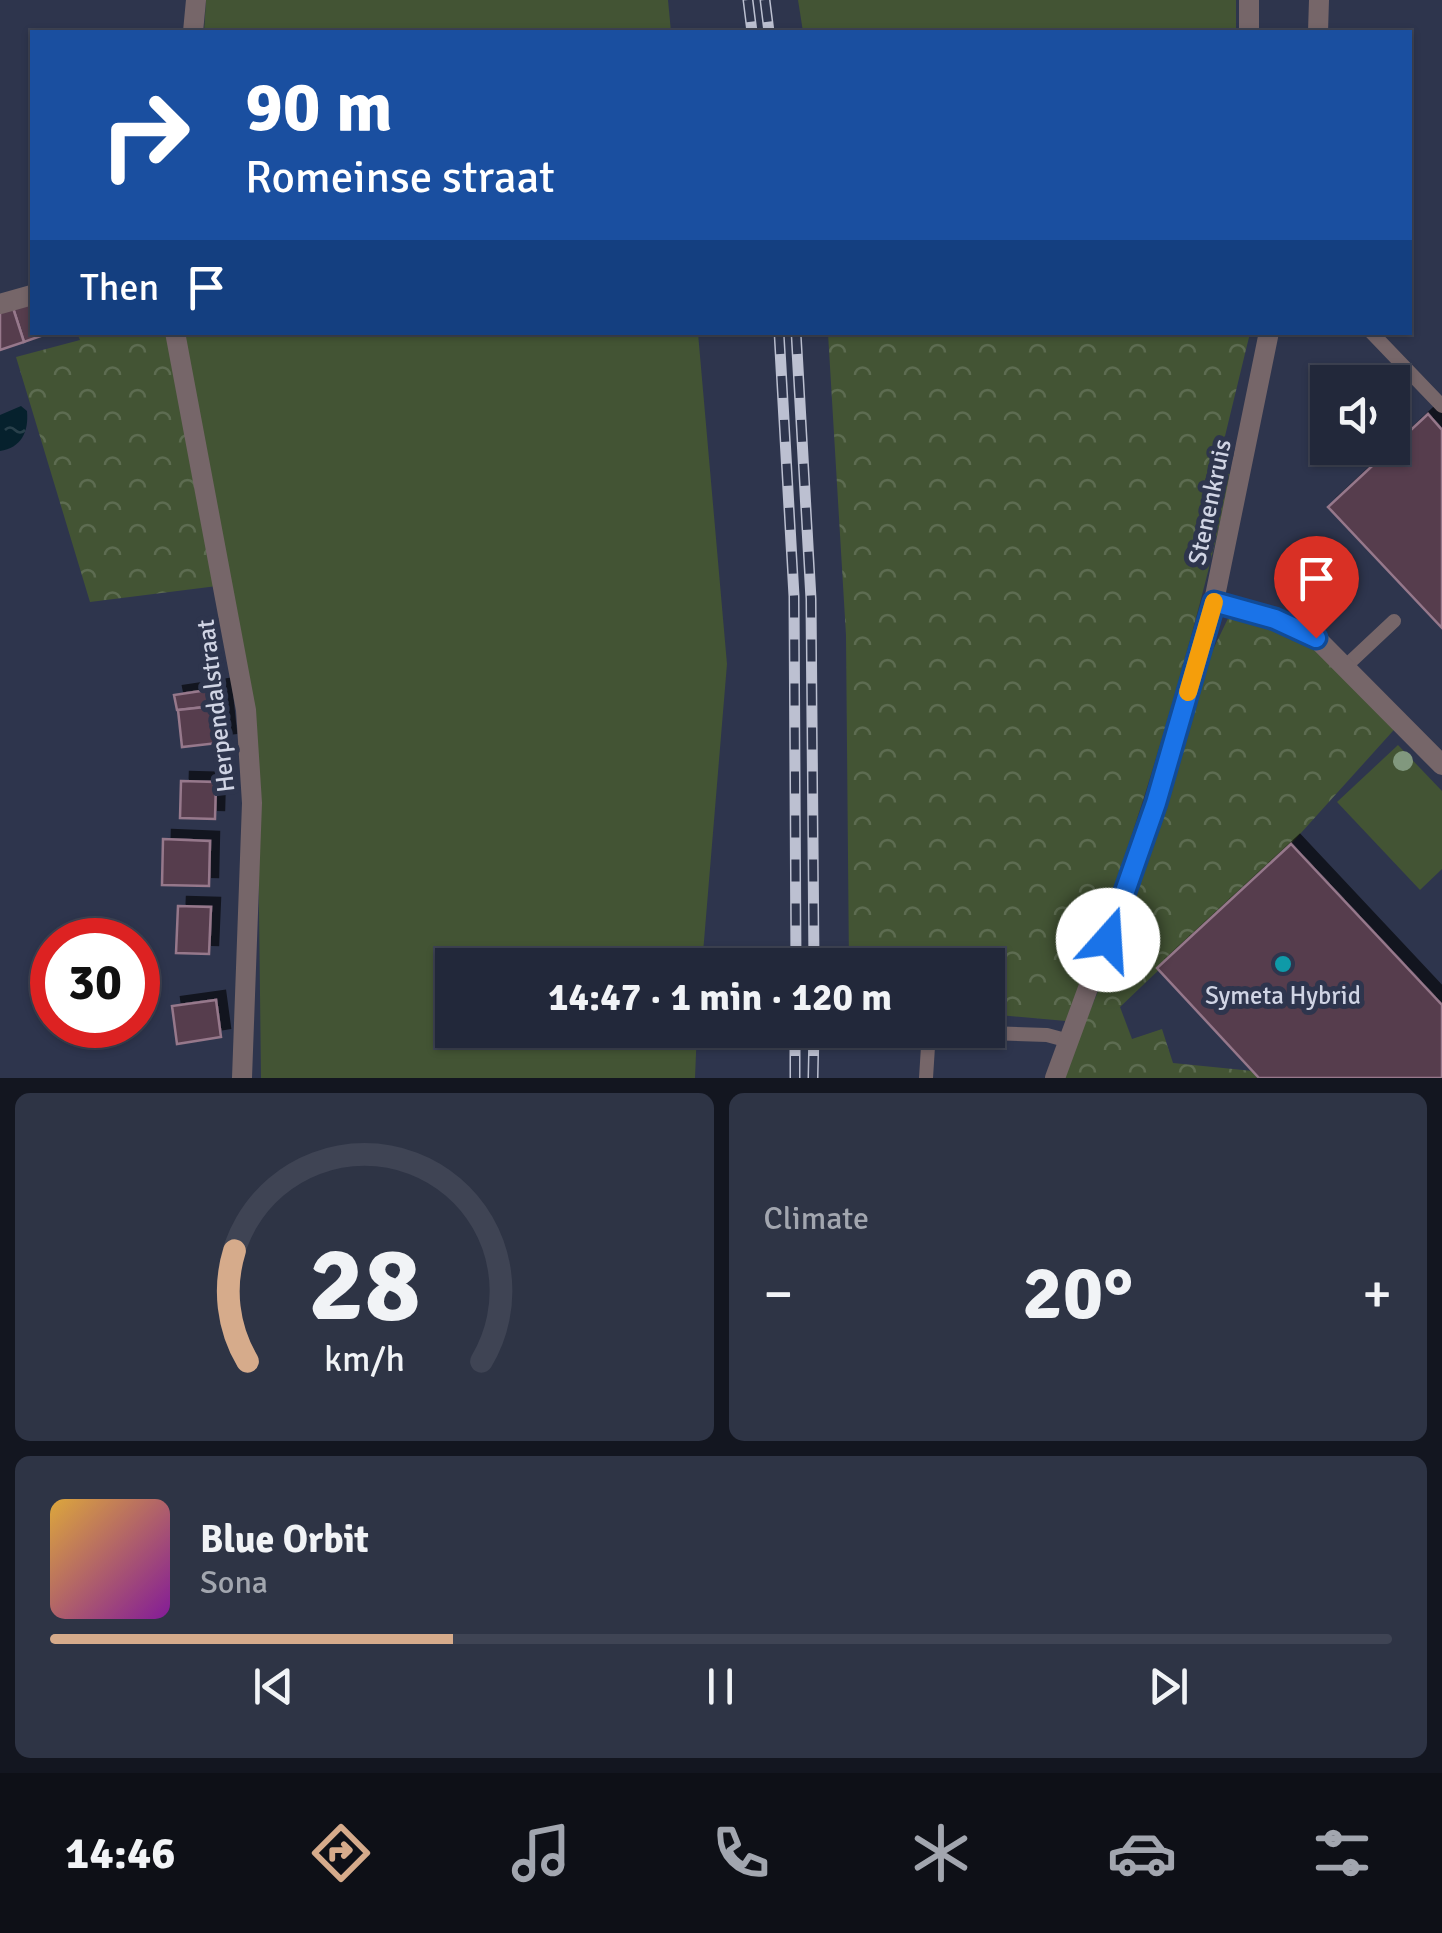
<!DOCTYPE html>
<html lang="en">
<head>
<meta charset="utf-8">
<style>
  :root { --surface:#22283a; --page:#2e3445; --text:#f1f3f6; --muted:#a2a6af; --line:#3f4454; --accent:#d6ab8b }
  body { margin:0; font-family:Signika,sans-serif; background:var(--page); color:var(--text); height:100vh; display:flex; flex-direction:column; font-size:38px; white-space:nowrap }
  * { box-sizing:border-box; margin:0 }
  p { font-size:32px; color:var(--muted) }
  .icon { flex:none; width:55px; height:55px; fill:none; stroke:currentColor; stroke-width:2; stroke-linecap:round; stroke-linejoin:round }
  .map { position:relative; height:1078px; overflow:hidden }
  .side { display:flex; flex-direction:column; gap:15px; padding:15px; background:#131620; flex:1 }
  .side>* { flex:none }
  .guide { position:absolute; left:30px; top:30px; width:1382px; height:305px; border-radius:0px; box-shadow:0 2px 8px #0004,0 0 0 2px var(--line); background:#1a4fa0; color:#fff; overflow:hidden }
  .controls { position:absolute; left:1310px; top:365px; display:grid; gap:20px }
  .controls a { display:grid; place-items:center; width:100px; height:100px; border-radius:0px; background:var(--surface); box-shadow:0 2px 8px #0004,0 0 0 2px var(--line); font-size:50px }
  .speed { position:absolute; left:30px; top:918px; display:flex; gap:20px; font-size:50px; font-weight:700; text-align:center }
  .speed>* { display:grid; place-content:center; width:130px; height:130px; border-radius:50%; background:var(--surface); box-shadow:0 2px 8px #0004,0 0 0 2px var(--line); line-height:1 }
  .speed .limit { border:15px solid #d22; background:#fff; color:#111 }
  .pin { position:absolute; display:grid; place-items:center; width:85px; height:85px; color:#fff; margin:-102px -42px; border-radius:50% 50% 50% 0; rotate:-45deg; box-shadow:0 0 10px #0007 }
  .pin .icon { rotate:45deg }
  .me { position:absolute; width:110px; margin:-55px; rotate:19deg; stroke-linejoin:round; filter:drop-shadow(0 0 8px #0008) }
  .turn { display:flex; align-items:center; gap:35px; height:210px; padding:0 50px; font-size:45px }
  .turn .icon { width:130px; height:130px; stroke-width:2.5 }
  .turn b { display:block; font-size:70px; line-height:85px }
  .then { display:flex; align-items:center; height:95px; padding:0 50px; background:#0003; gap:20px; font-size:38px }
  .big { font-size:75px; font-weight:700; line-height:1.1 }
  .side .card { flex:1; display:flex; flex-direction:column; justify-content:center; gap:15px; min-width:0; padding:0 35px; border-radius:15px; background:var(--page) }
  .side .dial { align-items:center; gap:0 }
  .dial svg { height:260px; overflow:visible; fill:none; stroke:var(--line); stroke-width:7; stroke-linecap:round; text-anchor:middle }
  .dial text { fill:var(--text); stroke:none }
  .song { display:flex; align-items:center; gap:30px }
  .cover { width:120px; height:120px; border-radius:15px; background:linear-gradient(135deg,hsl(40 70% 55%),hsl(290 70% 35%)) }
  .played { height:10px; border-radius:5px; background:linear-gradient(90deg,var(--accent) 30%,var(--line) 30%) }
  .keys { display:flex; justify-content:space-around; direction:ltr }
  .heat { display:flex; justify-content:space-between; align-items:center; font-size:55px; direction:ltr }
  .side .tiles { flex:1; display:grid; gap:15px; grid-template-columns:1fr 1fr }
  .card:last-child { grid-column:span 2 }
  .trip { position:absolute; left:435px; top:948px; width:570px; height:100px; border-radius:0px; background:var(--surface); box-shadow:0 2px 8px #0004,0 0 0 2px var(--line); font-weight:700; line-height:100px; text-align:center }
  .menu { display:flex; height:160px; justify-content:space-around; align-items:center; background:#0e1017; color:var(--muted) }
  .menu .icon { width:70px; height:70px }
  .menu .active { color:var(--accent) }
  .menu b { font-size:45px; color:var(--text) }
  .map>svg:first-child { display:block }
  .grass { fill:#435434 }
  .forest { fill:url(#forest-crowns) }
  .water { fill:url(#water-ripples) }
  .building { fill:#573d4e; stroke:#96788b; stroke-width:2.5; filter:url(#shadow) }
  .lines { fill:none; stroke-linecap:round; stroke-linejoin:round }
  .service { stroke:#766669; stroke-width:14 }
  .minor { stroke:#766669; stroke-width:20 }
  .rail-casing { stroke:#bcc0d1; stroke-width:11 }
  .rail { stroke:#2e354d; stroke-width:8; stroke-dasharray:22; stroke-linecap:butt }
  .tree { fill:#81987e }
  .route-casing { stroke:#114b97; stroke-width:25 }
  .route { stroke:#1a73e8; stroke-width:18 }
  .slow { stroke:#f59e0b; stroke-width:18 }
  .culture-dot { fill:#0f9aa8; stroke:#2e354d; stroke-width:4 }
  .labels { text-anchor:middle; stroke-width:10; stroke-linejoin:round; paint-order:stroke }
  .street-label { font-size:25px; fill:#d0d4e4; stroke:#2e354d }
  .poi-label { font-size:25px; fill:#d0d4e4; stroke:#2e354d }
</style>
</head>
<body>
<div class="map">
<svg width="1442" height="1078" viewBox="0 0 1442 1078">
  <defs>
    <pattern id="forest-crowns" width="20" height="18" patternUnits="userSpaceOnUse" patternTransform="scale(2.5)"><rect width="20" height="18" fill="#435434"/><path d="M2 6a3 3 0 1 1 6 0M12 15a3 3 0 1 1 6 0" fill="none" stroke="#5d6c51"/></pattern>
    <pattern id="water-ripples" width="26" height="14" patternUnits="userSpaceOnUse" patternTransform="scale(2.5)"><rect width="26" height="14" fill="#06212d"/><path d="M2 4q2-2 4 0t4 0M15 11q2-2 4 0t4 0" fill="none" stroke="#29404b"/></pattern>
    <filter id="shadow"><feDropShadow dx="9" dy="-9" stdDeviation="0" flood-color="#0009"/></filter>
  </defs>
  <rect width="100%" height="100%" fill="#2e354d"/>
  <g class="grass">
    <polygon points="206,0 668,0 671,32 204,32"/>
    <polygon points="798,0 1236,0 1236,32 803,32"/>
    <polygon points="184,332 698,333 727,664 702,965 452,965 452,1030 697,1030 695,1078 261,1078 257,743"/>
    <polygon points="1398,745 1442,791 1442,869 1420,890 1337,802"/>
  </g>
  <g class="forest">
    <polygon points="77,333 175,333 225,585 90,602 16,357 80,340"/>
    <path d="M828,333H1250L1217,469L1231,475C1189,662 1134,842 1066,1021L988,1014V965H849L846,635Z"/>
    <polygon points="1234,606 1316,638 1401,722 1291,844 1120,1007 1132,1039 1162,1029 1173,1063 1253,1071 1259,1078 1062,1078 1104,977 1209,658"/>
  </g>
  <path class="water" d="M21,406L27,411C29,432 21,448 0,451V415Z"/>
  <g class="building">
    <polygon points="32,302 32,332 52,332 24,342 13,308"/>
    <polygon points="13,308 24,342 0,350 0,312"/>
    <polygon points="1428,414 1442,430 1442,628 1328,507"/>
    <polygon points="221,688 223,705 177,710 174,695"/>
    <polygon points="223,705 227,742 182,747 178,710"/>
    <polygon points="181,781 216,782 215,819 180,818"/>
    <polygon points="163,839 210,841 209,886 162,885"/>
    <polygon points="1291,844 1442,1005 1442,1078 1259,1078 1157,968"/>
    <polygon points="178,906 211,907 209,954 176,953"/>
    <polygon points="216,1000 221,1037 177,1044 172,1006"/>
  </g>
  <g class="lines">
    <g class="service">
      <polyline points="1371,332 1442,406"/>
      <polyline points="1346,666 1394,621"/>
      <polyline points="926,1078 929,1031 1047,1035 1069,1041"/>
    </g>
    <g class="minor">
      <polyline points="1249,0 1249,32"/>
      <polyline points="193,32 196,0"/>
      <polyline points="1318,32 1319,0"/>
      <polyline points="0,304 32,295"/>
      <polyline points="175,332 246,710 252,803 242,1078"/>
      <polyline points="1214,601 1275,619 1316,638 1442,765"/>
      <polyline points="1055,1078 1156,803 1214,601 1269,332"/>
    </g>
    <g class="rail-casing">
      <g id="rail">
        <polyline points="748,0 752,32"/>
        <polyline points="765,0 769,32"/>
        <polyline points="779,332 794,596 796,965"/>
        <polyline points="796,332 811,599 814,965"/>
        <polyline points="795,1078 795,1030"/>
        <polyline points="813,1078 814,1030"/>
      </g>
    </g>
    <use href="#rail" class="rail"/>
  </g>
  <circle class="tree" cx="1403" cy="761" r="10"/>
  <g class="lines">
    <g class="route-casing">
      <polyline id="route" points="1108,940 1156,803 1214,602 1275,619 1316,638"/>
    </g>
    <use href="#route" class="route"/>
    <polyline class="slow" points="1188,692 1214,602"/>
  </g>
  <circle class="culture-dot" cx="1283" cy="964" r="10"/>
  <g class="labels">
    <g class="street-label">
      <text transform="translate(1209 502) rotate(-78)" y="9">Stenenkruis</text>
      <text transform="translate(215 706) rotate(-97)" y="9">Herpendalstraat</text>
    </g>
    <g class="poi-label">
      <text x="1283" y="1004">Symeta Hybrid</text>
    </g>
  </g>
</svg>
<div class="controls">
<a><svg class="icon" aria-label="sound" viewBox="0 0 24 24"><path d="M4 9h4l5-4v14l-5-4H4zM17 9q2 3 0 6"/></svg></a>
</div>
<div class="speed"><div class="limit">30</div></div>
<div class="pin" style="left:1316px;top:638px;background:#d93025"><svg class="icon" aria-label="arrive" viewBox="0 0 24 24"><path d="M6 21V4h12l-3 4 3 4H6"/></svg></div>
<svg class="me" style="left:1108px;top:940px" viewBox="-20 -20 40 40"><circle r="19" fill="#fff"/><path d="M0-13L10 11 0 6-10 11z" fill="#1a73e8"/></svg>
<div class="trip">14:47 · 1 min · 120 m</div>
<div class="guide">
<div class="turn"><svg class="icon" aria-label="right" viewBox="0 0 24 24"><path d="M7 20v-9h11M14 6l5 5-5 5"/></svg><div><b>90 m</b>Romeinse straat</div></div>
<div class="then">Then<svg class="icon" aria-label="arrive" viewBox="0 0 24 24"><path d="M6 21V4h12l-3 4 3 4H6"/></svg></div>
</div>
</div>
<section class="side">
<div class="tiles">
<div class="card dial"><svg viewBox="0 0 100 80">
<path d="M14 69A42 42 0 1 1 86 69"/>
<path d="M14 69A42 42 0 0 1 10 35" stroke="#d6ab8b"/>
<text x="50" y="56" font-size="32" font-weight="700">28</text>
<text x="50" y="72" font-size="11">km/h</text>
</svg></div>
<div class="card"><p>Climate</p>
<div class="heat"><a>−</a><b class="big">20°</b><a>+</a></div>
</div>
<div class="card">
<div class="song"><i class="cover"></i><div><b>Blue Orbit</b><p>Sona</p></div></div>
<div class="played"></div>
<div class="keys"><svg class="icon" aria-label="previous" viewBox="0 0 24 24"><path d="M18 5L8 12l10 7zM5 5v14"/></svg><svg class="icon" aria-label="pause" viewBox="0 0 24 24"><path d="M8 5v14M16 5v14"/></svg><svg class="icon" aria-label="next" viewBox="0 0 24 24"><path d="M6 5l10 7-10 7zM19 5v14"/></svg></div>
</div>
</div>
</section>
<nav class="menu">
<b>14:46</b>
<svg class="icon active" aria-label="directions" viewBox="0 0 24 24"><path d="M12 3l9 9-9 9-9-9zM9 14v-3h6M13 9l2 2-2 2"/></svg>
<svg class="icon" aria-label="music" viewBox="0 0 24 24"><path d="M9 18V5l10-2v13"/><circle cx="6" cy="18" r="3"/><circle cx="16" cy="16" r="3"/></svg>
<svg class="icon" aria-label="phone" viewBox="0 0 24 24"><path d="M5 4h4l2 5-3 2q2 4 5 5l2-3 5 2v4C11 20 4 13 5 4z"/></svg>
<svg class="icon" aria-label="climate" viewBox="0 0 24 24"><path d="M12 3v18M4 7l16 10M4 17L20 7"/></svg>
<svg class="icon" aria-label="car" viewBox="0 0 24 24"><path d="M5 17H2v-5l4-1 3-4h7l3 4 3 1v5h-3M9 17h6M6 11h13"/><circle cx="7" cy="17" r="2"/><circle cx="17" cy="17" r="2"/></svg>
<svg class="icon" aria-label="filters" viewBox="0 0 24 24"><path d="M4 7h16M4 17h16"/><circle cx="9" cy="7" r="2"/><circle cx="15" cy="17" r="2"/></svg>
</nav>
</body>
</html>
